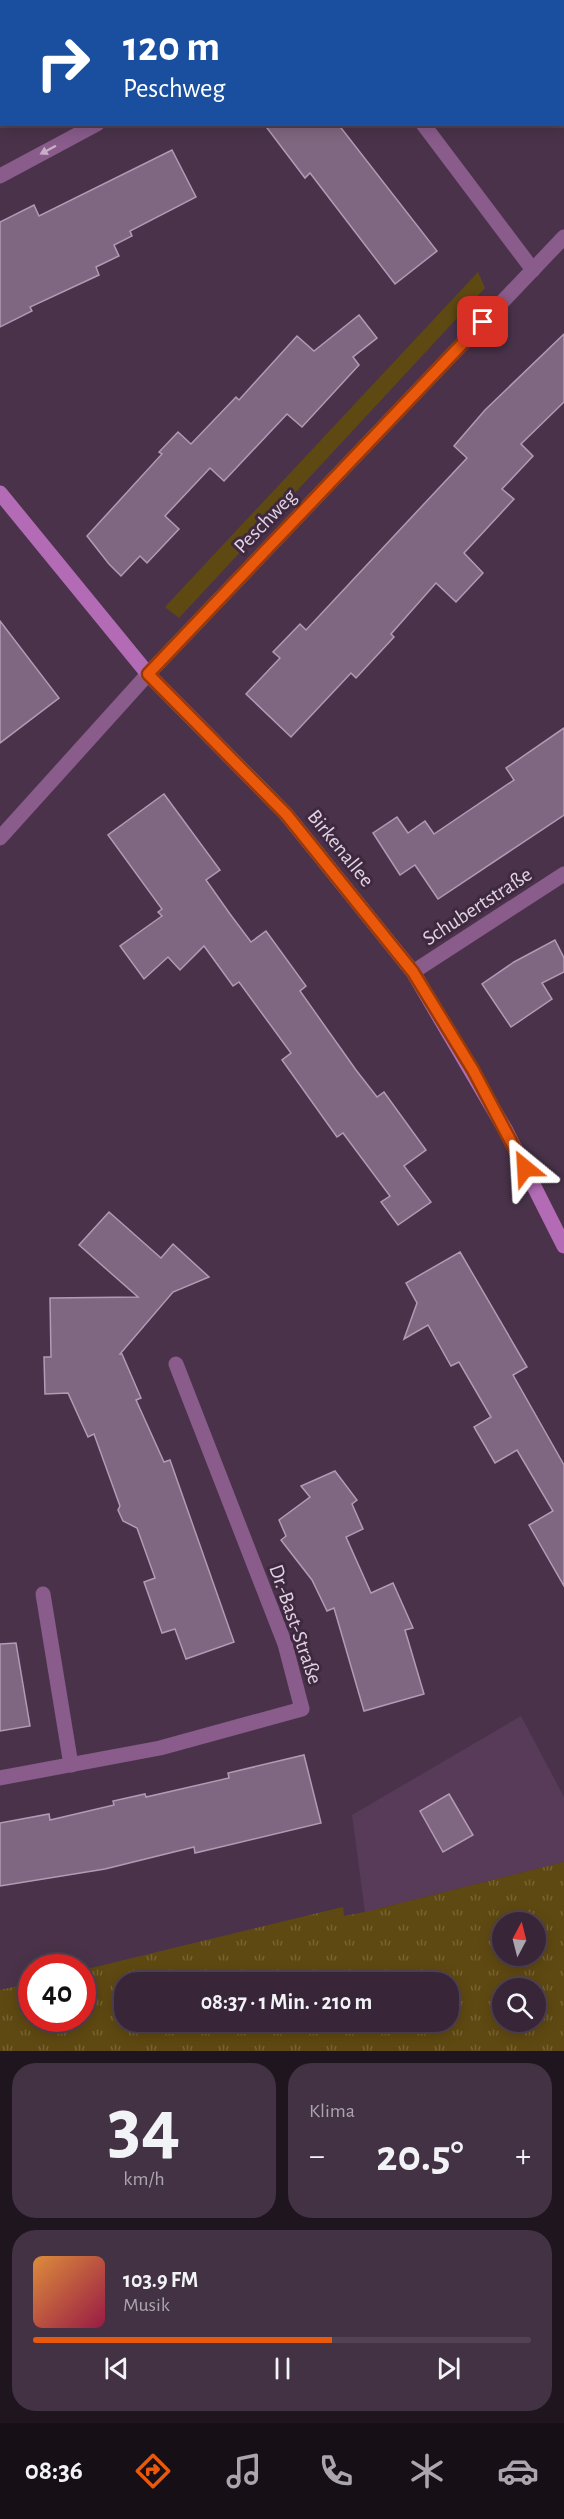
<!DOCTYPE html>
<html lang="de">
<head>
<meta charset="utf-8">
<style>
  :root { --surface:#382638; --page:#433243; --text:#f1f3f6; --muted:#aba5ae; --line:#524353; --accent:#ea580c }
  body { margin:0; font-family:"Alegreya Sans",sans-serif; background:var(--page); color:var(--text); height:100vh; display:flex; flex-direction:column; font-size:22px; white-space:nowrap }
  * { box-sizing:border-box; margin:0 }
  p { font-size:20px; color:var(--muted) }
  .icon { flex:none; width:33px; height:33px; fill:none; stroke:currentColor; stroke-width:2; stroke-linecap:round; stroke-linejoin:round }
  .map { position:relative; height:2051px; overflow:hidden }
  .sheet { display:flex; flex-direction:column; gap:12px; padding:12px; background:#1f151f; flex:1 }
  .sheet>* { flex:none }
  .banner { position:absolute; left:0px; top:0px; width:564px; height:126px; box-shadow:0 3px 15px #0003,0 0 0 2px var(--line); background:#1a4fa0; color:#fff; overflow:hidden }
  .needle { width:39px; rotate:7deg }
  .buttons { position:absolute; left:492px; top:1912px; display:grid; gap:12px }
  .buttons a { display:grid; place-items:center; width:54px; height:54px; border-radius:50%; background:var(--surface); box-shadow:0 3px 15px #0003,0 0 0 2px var(--line); font-size:30px }
  .speed { position:absolute; left:18px; top:1954px; display:flex; gap:12px; font-size:30px; font-weight:700; text-align:center }
  .speed>* { display:grid; place-content:center; width:78px; height:78px; border-radius:50%; background:var(--surface); box-shadow:0 3px 15px #0003,0 0 0 2px var(--line); line-height:1 }
  .speed .limit { border:9px solid #d22; background:#fff; color:#111 }
  .pin { position:absolute; display:grid; place-items:center; width:51px; height:51px; color:#fff; margin:-26px; border-radius:12px; box-shadow:0 3px 9px #0006 }
  .me { position:absolute; width:66px; margin:-33px; rotate:333deg; stroke-linejoin:round; filter:drop-shadow(0 0 4px #0008) }
  .turn { display:flex; align-items:center; gap:21px; height:126px; padding:0 24px; font-size:27px }
  .turn .icon { width:78px; height:78px; stroke-width:2.5 }
  .turn b { display:block; font-size:42px; line-height:51px }
  .big { font-size:45px; font-weight:700; line-height:1.1 }
  .sheet .tile { flex:1; display:flex; flex-direction:column; justify-content:center; gap:9px; min-width:0; padding:0 21px; border-radius:24px; background:var(--page) }
  .sheet .dial { align-items:center; gap:0 }
  .dial b { font-size:78px; line-height:1 }
  .song { display:flex; align-items:center; gap:18px }
  .cover { width:72px; height:72px; border-radius:9px; background:linear-gradient(135deg,hsl(30 70% 55%),hsl(340 70% 35%)) }
  .played { height:6px; border-radius:3px; background:linear-gradient(90deg,var(--accent) 60%,var(--line) 60%) }
  .keys { display:flex; justify-content:space-around; direction:ltr }
  .heat { display:flex; justify-content:space-between; align-items:center; font-size:33px; direction:ltr }
  .sheet .tiles { flex:1; display:grid; gap:12px; grid-template-columns:1fr 1fr }
  .tile:last-child { grid-column:span 2 }
  .trip { position:absolute; left:114px; top:1972px; width:345px; height:60px; border-radius:24px; background:var(--surface); box-shadow:0 3px 15px #0003,0 0 0 2px var(--line); font-weight:700; line-height:60px; text-align:center }
  .menu { display:flex; height:96px; justify-content:space-around; align-items:center; background:#160f16; color:var(--muted) }
  .menu .icon { width:42px; height:42px }
  .menu .on { color:var(--accent) }
  .menu b { font-size:27px; color:var(--text) }
  .map>svg:first-child { display:block }
  .built { fill:#573b58 }
  .green { fill:#5f4912 }
  .park { fill:url(#park-tufts); fill-rule:evenodd }
  .building { fill:#806781; stroke:#b499b5; stroke-width:1.5 }
  .lines { fill:none; stroke-linecap:round; stroke-linejoin:round }
  .street { stroke:#895c8b; stroke-width:15 }
  .secondary { stroke:#b36bb6; stroke-width:15 }
  .oneway { fill:#c7afc7 }
  .route-casing { stroke:#983908; stroke-width:15 }
  .route { stroke:#ea580c; stroke-width:10 }
  .labels { text-anchor:middle; stroke-width:6; stroke-linejoin:round; paint-order:stroke }
  .street-label { font-size:21px; fill:#e1d3e1; stroke:#3f2940 }
</style>
</head>
<body>
<div class="map">
<svg width="564" height="2051" viewBox="0 0 564 2051">
  <defs>
    <pattern id="park-tufts" width="24" height="20" patternUnits="userSpaceOnUse" patternTransform="scale(1.5)"><rect width="24" height="20" fill="#5f4912"/><path d="M3 7l-1-3M5 7V3M7 7l1-3M15 17l-1-3M17 17v-4M19 17l1-3" fill="none" stroke="#766234"/></pattern>
  </defs>
  <rect width="100%" height="100%" fill="#4a334a"/>
  <polygon class="built" points="521,1716 564,1797 564,1862 365,1912 352,1815"/>
  <polygon class="green" points="478,272 485,288 179,618 165,607"/>
  <path class="park" d="M564,1862V2051H0V1990L31,1983L32,2019H82L83,1970L343,1907L344,1916L365,1912ZM502,1923H536V1956H502ZM124,1983H448V2022H124ZM502,1989H536V2022H502Z"/>
  <g class="building">
    <polygon points="264,124 338,124 437,251 395,284 310,173 305,178"/>
    <polygon points="172,150 196,197 130,231 132,236 114,245 119,256 96,267 99,275 30,307 32,311 0,327 0,222 34,205 39,216"/>
    <polygon points="359,315 377,338 353,357 359,365 302,427 287,414 224,481 210,468 165,516 179,529 147,563 140,556 121,576 109,564 87,536 162,454 159,452 178,432 191,444 236,397 239,400 297,336 314,351"/>
    <polygon points="564,334 564,402 521,444 533,456 502,489 514,499 464,553 483,573 456,602 436,583 391,634 394,637 356,678 351,673 291,737 246,694 280,658 273,652 300,624 306,630 467,458 454,446 485,410"/>
    <polygon points="0,621 59,698 0,743"/>
    <polygon points="564,728 564,815 438,899 415,865 400,875 373,833 397,817 408,833 425,821 434,834 514,780 506,768"/>
    <polygon points="164,794 220,870 206,880 230,914 251,942 266,931 306,986 300,991 356,1070 377,1097 384,1092 426,1150 404,1166 431,1202 398,1225 381,1202 390,1196 343,1133 337,1137 282,1060 291,1053 239,982 233,986 204,946 180,970 168,957 144,979 120,946 162,916 158,912 162,909 108,835"/>
    <polygon points="555,940 564,958 564,972 542,983 552,999 511,1027 482,984 514,962"/>
    <polygon points="109,1212 161,1258 173,1244 209,1277 173,1292 120,1354 122,1354 141,1398 136,1400 164,1462 170,1460 234,1642 186,1659 175,1629 162,1633 144,1582 155,1578 137,1528 123,1521 118,1510 120,1506 94,1434 88,1437 68,1393 45,1394 44,1357 51,1357 50,1298 138,1297 79,1245"/>
    <polygon points="460,1252 527,1367 513,1375 564,1465 564,1586 529,1525 553,1511 517,1450 495,1463 474,1427 491,1417 459,1362 451,1366 428,1325 404,1339 417,1303 406,1283"/>
    <polygon points="335,1471 357,1500 352,1504 363,1529 346,1537 371,1593 393,1583 413,1628 405,1630 424,1694 364,1711 334,1608 327,1611 312,1580 281,1540 286,1536 279,1520 310,1497 301,1486"/>
    <polygon points="16,1643 30,1726 0,1731 0,1644"/>
    <polygon points="304,1755 321,1823 195,1853 194,1847 105,1869 0,1886 0,1823 49,1814 50,1820 114,1805 113,1801 145,1794 146,1797 229,1778 228,1773"/>
    <polygon points="449,1794 473,1835 443,1852 420,1811"/>
  </g>
  <g class="lines">
    <g class="street">
      <polyline points="329,0 330,2"/>
      <polyline points="302,2 304,0"/>
      <polyline points="423,124 533,270"/>
      <polyline points="0,176 97,124"/>
      <polyline points="0,838 148,674 564,237"/>
      <polyline points="413,972 564,874"/>
      <polyline points="43,1594 71,1765"/>
      <polyline points="0,1778 160,1748 302,1709 285,1644 176,1364"/>
    </g>
    <polyline class="secondary" points="0,493 148,674 286,814 413,972 505,1129 564,1246"/>
  </g>
  <defs><path id="oneway-solid" d="M-6-.8H1V-3.2L6.5 0L1 3.2V.8H-6Z" transform="scale(1.5)"/></defs>
  <use class="oneway" href="#oneway-solid" transform="translate(48 150) rotate(152)"/>
  <g class="lines">
    <g class="route-casing">
      <polyline id="route" points="483,322 148,674 286,814 413,972 473,1070 525,1168"/>
    </g>
    <use href="#route" class="route"/>
  </g>
  <g class="labels">
    <g class="street-label">
      <text transform="translate(265 521) rotate(-46)" y="7">Peschweg</text>
      <text transform="translate(341 848) rotate(51)" y="7">Birkenallee</text>
      <text transform="translate(477 906) rotate(-33)" y="7">Schubertstraße</text>
      <text transform="translate(296 1624) rotate(71)" y="7">Dr.-Bast-Straße</text>
    </g>
  </g>
</svg>
<div class="buttons">
<a><svg class="needle" viewBox="-14 -14 28 28"><path d="M0-13l5 13h-10z" fill="#e53935"/><path d="M0 13l5-13h-10z" fill="#aba5ae"/></svg></a>
<a><svg class="icon" aria-label="search" viewBox="0 0 24 24"><circle cx="10" cy="10" r="6"/><path d="M15 15l6 6"/></svg></a>
</div>
<div class="speed"><div class="limit">40</div></div>
<div class="pin" style="left:483px;top:322px;background:#d93025"><svg class="icon" aria-label="arrive" viewBox="0 0 24 24"><path d="M6 21V4h12l-3 4 3 4H6"/></svg></div>
<svg class="me" style="left:525px;top:1168px" viewBox="-20 -20 40 40"><path d="M0-17L14 15 0 8-14 15z" fill="#ea580c" stroke="#fff" stroke-width="4"/></svg>
<div class="trip">08:37 · 1 Min. · 210 m</div>
<div class="banner">
<div class="turn"><svg class="icon" aria-label="right" viewBox="0 0 24 24"><path d="M7 20v-9h11M14 6l5 5-5 5"/></svg><div><b>120 m</b>Peschweg</div></div>
</div>
</div>
<section class="sheet">
<div class="tiles">
<div class="tile dial"><b>34</b><p>km/h</p></div>
<div class="tile"><p>Klima</p>
<div class="heat"><a>−</a><b class="big">20.5°</b><a>+</a></div>
</div>
<div class="tile">
<div class="song"><i class="cover"></i><div><b>103.9 FM</b><p>Musik</p></div></div>
<div class="played"></div>
<div class="keys"><svg class="icon" aria-label="previous" viewBox="0 0 24 24"><path d="M18 5L8 12l10 7zM5 5v14"/></svg><svg class="icon" aria-label="pause" viewBox="0 0 24 24"><path d="M8 5v14M16 5v14"/></svg><svg class="icon" aria-label="next" viewBox="0 0 24 24"><path d="M6 5l10 7-10 7zM19 5v14"/></svg></div>
</div>
</div>
</section>
<nav class="menu">
<b>08:36</b>
<svg class="icon on" aria-label="directions" viewBox="0 0 24 24"><path d="M12 3l9 9-9 9-9-9zM9 14v-3h6M13 9l2 2-2 2"/></svg>
<svg class="icon" aria-label="music" viewBox="0 0 24 24"><path d="M9 18V5l10-2v13"/><circle cx="6" cy="18" r="3"/><circle cx="16" cy="16" r="3"/></svg>
<svg class="icon" aria-label="phone" viewBox="0 0 24 24"><path d="M5 4h4l2 5-3 2q2 4 5 5l2-3 5 2v4C11 20 4 13 5 4z"/></svg>
<svg class="icon" aria-label="climate" viewBox="0 0 24 24"><path d="M12 3v18M4 7l16 10M4 17L20 7"/></svg>
<svg class="icon" aria-label="car" viewBox="0 0 24 24"><path d="M5 17H2v-5l4-1 3-4h7l3 4 3 1v5h-3M9 17h6M6 11h13"/><circle cx="7" cy="17" r="2"/><circle cx="17" cy="17" r="2"/></svg>
</nav>
</body>
</html>
